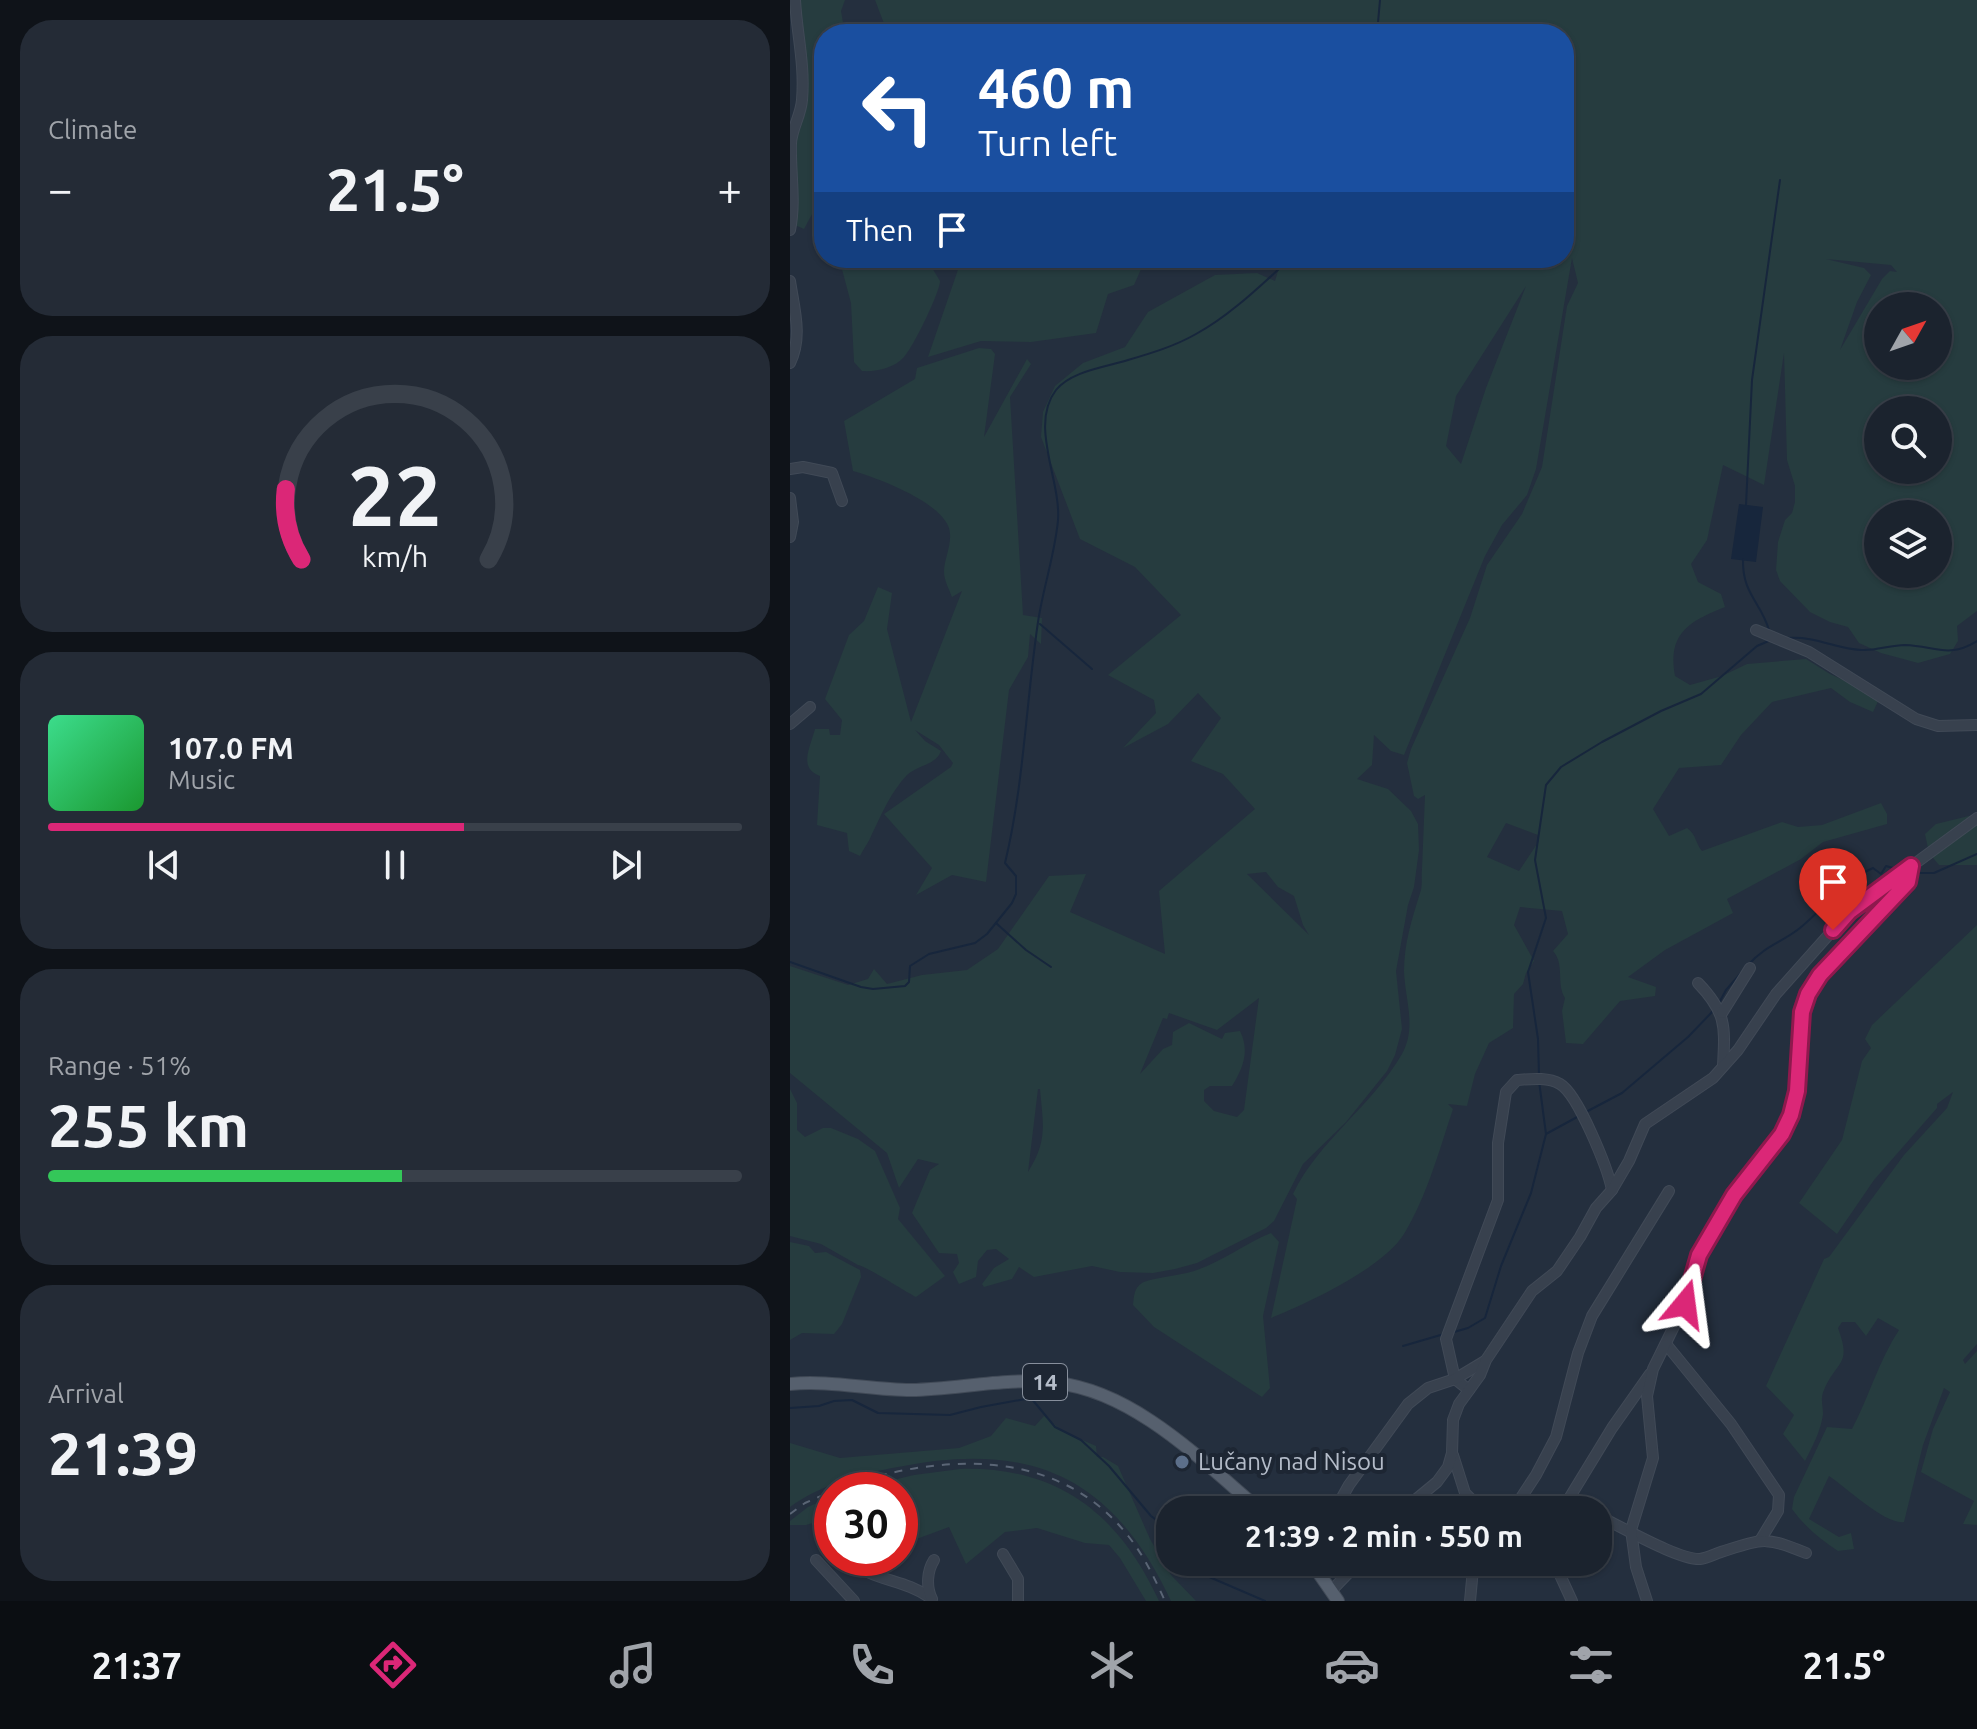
<!DOCTYPE html>
<html lang="en">
<head>
<meta charset="utf-8">
<style>
  :root { --surface:#1b232e; --page:#242b36; --text:#f1f3f6; --muted:#a0a4aa; --line:#39404a; --accent:#db2777 }
  body { margin:0; font-family:Ubuntu,sans-serif; background:var(--page); color:var(--text); height:100vh; display:flex; flex-direction:column; font-size:30px; white-space:nowrap }
  * { box-sizing:border-box; margin:0 }
  p { font-size:26px; color:var(--muted) }
  .icon { flex:none; width:44px; height:44px; fill:none; stroke:currentColor; stroke-width:2; stroke-linecap:round; stroke-linejoin:round }
  .map { position:relative; flex:1; overflow:hidden }
  .sheet { display:flex; flex-direction:column; gap:20px; padding:20px; background:#0f1319; width:790px }
  .sheet>* { flex:none }
  .guide { position:absolute; left:24px; top:24px; width:760px; height:244px; border-radius:32px; box-shadow:0 2px 6px #0004,0 0 0 2px var(--line); background:#1a4fa0; color:#fff; overflow:hidden }
  .needle { width:52px; rotate:50deg }
  .buttons { position:absolute; left:1074px; top:292px; display:grid; gap:16px }
  .buttons a { display:grid; place-items:center; width:88px; height:88px; border-radius:50%; background:var(--surface); box-shadow:0 2px 6px #0004,0 0 0 2px var(--line); font-size:40px }
  .speed { position:absolute; left:24px; top:1472px; display:flex; gap:16px; font-size:40px; font-weight:700; text-align:center }
  .speed>* { display:grid; place-content:center; width:104px; height:104px; border-radius:50%; background:var(--surface); box-shadow:0 2px 6px #0004,0 0 0 2px var(--line); line-height:1 }
  .speed .limit { border:12px solid #d22; background:#fff; color:#111 }
  .pin { position:absolute; display:grid; place-items:center; width:68px; height:68px; color:#fff; margin:-82px -34px; border-radius:50% 50% 50% 0; rotate:-45deg; box-shadow:0 0 8px #0007 }
  .pin .icon { rotate:45deg }
  .me { position:absolute; width:88px; margin:-44px; rotate:16deg; stroke-linejoin:round; filter:drop-shadow(0 0 6px #0008) }
  .turn { display:flex; align-items:center; gap:28px; height:168px; padding:0 32px; font-size:36px }
  .turn .icon { width:104px; height:104px; stroke-width:2.5 }
  .turn b { display:block; font-size:56px; line-height:68px }
  .then { display:flex; align-items:center; height:76px; padding:0 32px; background:#0003; gap:16px; font-size:30px }
  .big { font-size:60px; font-weight:700; line-height:1.1 }
  .sheet .tile { flex:1; display:flex; flex-direction:column; justify-content:center; gap:12px; min-width:0; padding:0 28px; border-radius:32px; background:var(--page) }
  .sheet .dial { align-items:center; gap:0 }
  .dial svg { height:208px; overflow:visible; fill:none; stroke:var(--line); stroke-width:7; stroke-linecap:round; text-anchor:middle }
  .dial text { fill:var(--text); stroke:none }
  .song { display:flex; align-items:center; gap:24px }
  .cover { width:96px; height:96px; border-radius:12px; background:linear-gradient(135deg,hsl(150 70% 55%),hsl(130 70% 35%)) }
  .played { height:8px; border-radius:4px; background:linear-gradient(90deg,var(--accent) 60%,var(--line) 60%) }
  .keys { display:flex; justify-content:space-around; direction:ltr }
  .heat { display:flex; justify-content:space-between; align-items:center; font-size:44px; direction:ltr }
  .charge { height:12px; border-radius:6px; background:linear-gradient(90deg,#34c759 51%,var(--line) 0) }
  .trip { position:absolute; left:366px; top:1496px; width:456px; height:80px; border-radius:32px; background:var(--surface); box-shadow:0 2px 6px #0004,0 0 0 2px var(--line); font-weight:700; line-height:80px; text-align:center }
  .tab-bar { display:flex; height:128px; justify-content:space-around; align-items:center; background:#0b0e12; color:var(--muted) }
  .tab-bar .icon { width:56px; height:56px }
  .tab-bar .on { color:var(--accent) }
  .tab-bar b { font-size:36px; color:var(--text) }
  main { display:flex; flex:1; min-height:0 }
  .map>svg:first-child { display:block }
  .green { fill:#263c3f; fill-rule:evenodd }
  .water { fill:#17263c }
  .lines { fill:none; stroke-linecap:round; stroke-linejoin:round }
  .stream { stroke:#17263c; stroke-width:2 }
  .minor-casing { stroke:#414a57; stroke-width:12 }
  .major-casing { stroke:#414a57; stroke-width:14 }
  .minor { stroke:#38414e; stroke-width:10 }
  .major { stroke:#56606e; stroke-width:12 }
  .rail { stroke:#5a6575; stroke-width:2; stroke-dasharray:8 8; stroke-linecap:butt }
  .route-casing { stroke:#8e194d; stroke-width:20 }
  .route { stroke:#db2777; stroke-width:14 }
  .service-dot { fill:#5c6f8a; stroke:#1d2633; stroke-width:3 }
  .labels { text-anchor:middle; stroke-width:8; stroke-linejoin:round; paint-order:stroke }
  .shield { fill:#1d2633; stroke:#878f9c; stroke-width:2 }
  .shield-label { font-size:22px; font-weight:bold; fill:#b4bcc9 }
  .poi-label { font-size:24px; fill:#b4bcc9; stroke:#1d2633; text-anchor:start }
</style>
</head>
<body>
<main>
<section class="sheet">
<div class="tile"><p>Climate</p>
<div class="heat"><a>−</a><b class="big">21.5°</b><a>+</a></div>
</div>
<div class="tile dial"><svg viewBox="0 0 100 80">
<path d="M14 69A42 42 0 1 1 86 69"/>
<path d="M14 69A42 42 0 0 1 8 42" stroke="#db2777"/>
<text x="50" y="56" font-size="32" font-weight="700">22</text>
<text x="50" y="72" font-size="11">km/h</text>
</svg></div>
<div class="tile">
<div class="song"><i class="cover"></i><div><b>107.0 FM</b><p>Music</p></div></div>
<div class="played"></div>
<div class="keys"><svg class="icon" aria-label="previous" viewBox="0 0 24 24"><path d="M18 5L8 12l10 7zM5 5v14"/></svg><svg class="icon" aria-label="pause" viewBox="0 0 24 24"><path d="M8 5v14M16 5v14"/></svg><svg class="icon" aria-label="next" viewBox="0 0 24 24"><path d="M6 5l10 7-10 7zM19 5v14"/></svg></div>
</div>
<div class="tile"><p>Range · 51%</p><b class="big">255 km</b><div class="charge"></div></div>
<div class="tile"><p>Arrival</p><b class="big">21:39</b></div>
</section>
<div class="map">
<svg width="1187" height="1601" viewBox="0 0 1187 1601">
  <rect width="100%" height="100%" fill="#242f3e"/>
  <g class="green">
    <polygon points="10,0 55,0 51,11 55,34 34,34 34,192 14,229 5,225"/>
    <path d="M85,0H1187V611L1167,626L1168,641L1160,654L1128,663L1091,653L1069,643L1058,627L1040,622L1020,612L990,581L986,570L988,542L995,520L1002,513L1005,502V486L997,460L994,353L974,485L933,465L917,540L901,564L908,582L931,594L935,607C900,621 877,633 885,676L900,685L932,676L957,664L1016,659L1040,674L1090,697L1083,712L1060,702L1041,688L982,702L951,735L931,765L889,768L863,809L879,836L897,828C907,835 905,843 912,851L992,822L1008,827L1032,825L1091,803L1097,814V824L1033,842L1011,859L937,899L943,913L875,950L838,977L866,987L865,996L830,1001L793,1044L776,1043L772,1011L775,998C766,984 775,964 763,951L778,934L772,911L730,907L724,925L744,961L736,973L733,984L724,994L723,1028L699,1043L685,1074L677,1106L658,1104L663,1109C649,1151 637,1196 614,1234C593,1268 518,1303 481,1318L507,1199L503,1194C529,1140 582,1106 612,1054C627,1027 615,1000 614,971C614,943 622,919 630,893C633,886 631,876 632,869C633,844 634,820 635,795L628,799L624,796L617,763L621,749L680,618L697,565L732,514L752,467L777,306L788,283L782,258L746,469L737,495L712,525L695,556L614,755L601,751L584,735L582,765L567,779L598,789L621,811L628,824L629,850L624,887L618,905L606,971L612,1029L605,1055L597,1071L556,1122L513,1164L484,1221L476,1228L407,1263L385,1269L363,1273L330,1272L302,1266L244,1277L229,1267L222,1279L194,1287L192,1284L204,1268L219,1259L206,1249L197,1250L188,1261L186,1277L169,1284L163,1272L169,1263L167,1254L149,1253L122,1213L140,1170L149,1164L128,1159L109,1188L97,1153L0,1073V966L58,985L78,979L84,969L97,984L132,975L177,970L208,949L259,876L296,874L280,912L375,954L369,891L465,809L433,774L401,761L431,718L408,693L378,724L333,748L366,713L364,700L318,675L391,615L345,567L290,539L251,437L253,412L265,386L293,363L335,347L358,312L425,275L467,273L485,281L492,258H774V240L779,243L780,212L774,208V34H98ZM1036,259L1101,265L1107,272L1100,271L1092,279L1050,350L1067,302L1081,275L1074,268ZM736,286L696,388L671,464L656,446L666,396ZM1088,306H1148V366H1088ZM1088,410H1148V470H1088ZM1088,514H1148V574H1088ZM716,823L748,835L749,841L729,871L697,857ZM476,872L488,887L504,896L513,925L519,935L457,874ZM469,998L454,1110L447,1117L424,1111L414,1101V1090L420,1086H442C453,1068 460,1051 450,1031L435,1033L432,1039L399,1023L383,1032L382,1045L373,1049L350,1074L373,1018L377,1019L379,1013L427,1030ZM248,1089H250C253,1124 258,1141 238,1172Z"/>
    <path d="M49,258H136L150,281C150,292 123,348 114,357C104,368 87,372 72,371L64,362L61,303Z"/>
    <polygon points="172,258 356,258 344,285 318,294 306,333 241,342 191,341 138,357"/>
    <path d="M189,348L201,349L205,354L194,437L237,359L241,364L220,397L233,615L252,618L251,644L240,634L238,657L219,690L196,882L162,875L126,895L142,868L94,814L161,767L163,763L149,745L125,730L135,741L151,751C146,765 128,765 117,775C101,792 92,813 82,834C79,842 74,848 70,856L59,851L57,833L27,825L30,776C8,768 20,748 25,729H39L40,735H50L52,720L35,699L59,635L74,621L88,587L102,593L97,629L121,722L172,591L162,597C159,589 154,580 154,572C154,560 161,547 160,534C160,505 88,478 63,471L54,421L125,379L127,368Z"/>
    <polygon points="1187,814 1187,865 1149,865 1139,853 1135,834 1146,824"/>
    <path d="M1187,925V1344L1173,1360L1175,1364L1187,1351V1525L1173,1524L1184,1501L1131,1472L1143,1429L1160,1392L1154,1388L1133,1445L1114,1522C1095,1525 1056,1487 1039,1476L1019,1519L1049,1537L1061,1533L1064,1549L1048,1551C1030,1539 1015,1527 1002,1509L1004,1497L1037,1427L1062,1429C1079,1397 1089,1360 1109,1330L1088,1318L1076,1336L1065,1322H1052L1048,1328C1062,1366 1047,1360 1034,1390C1030,1398 1033,1406 1033,1414C1031,1431 1022,1447 1015,1461L993,1434L1004,1415L976,1386L1034,1259L1039,1257L1114,1155L1157,1108L1163,1092L1147,1104V1108L1084,1180L1047,1234L1009,1203L1052,1140L1072,1061L1081,1048L1075,1039L1082,1025Z"/>
    <path d="M0,1089L7,1103V1130L15,1137L33,1128H41L68,1139L85,1151L110,1208L108,1219L155,1276L126,1297C116,1292 74,1265 68,1265L31,1244L0,1236Z"/>
    <path d="M481,1233L489,1242L473,1316L480,1388L472,1397L364,1327L343,1305C344,1296 344,1288 352,1283C361,1278 394,1275 407,1270C433,1261 456,1243 481,1233Z"/>
    <polygon points="0,1242 19,1246 25,1253 36,1252 70,1270 71,1277 52,1324 44,1334 12,1333 0,1340"/>
    <path d="M254,1416L274,1432L306,1446L307,1457H313L328,1466L360,1539L381,1575L406,1601H381C323,1477 241,1440 108,1467C70,1474 32,1484 0,1507V1443L50,1458L169,1448L201,1436L216,1418L245,1426Z"/>
    <path d="M170,1469C268,1466 329,1514 369,1601H356L330,1558L319,1545L295,1543L247,1528L215,1532L176,1564L159,1527L124,1540L110,1541V1490H61L124,1475Z"/>
    <polygon points="42,1496 42,1517 16,1525 0,1525 0,1521 18,1507"/>
  </g>
  <polygon class="water" points="949,504 973,507 966,562 941,559"/>
  <g class="lines">
    <g class="stream">
      <polyline points="587,34 590,0"/>
      <polyline points="956,505 962,380 990,180"/>
      <path d="M953,559C952,594 971,602 979,630"/>
      <polyline points="250,624 302,669"/>
      <path d="M997,638C1027,636 1045,649 1071,650C1086,651 1100,645 1115,645C1145,646 1158,659 1187,641"/>
      <polyline points="1124,873 1144,873 1187,854"/>
      <polyline points="206,923 236,950 261,967"/>
      <path d="M0,962L71,987L83,989L115,986L119,982L120,966L139,954L185,943L197,934L222,903L226,894V876L215,863C234,784 236,703 248,622C253,588 265,554 268,520C271,480 239,425 266,390C281,371 316,367 338,360C362,353 385,346 406,334C441,315 472,284 501,258"/>
      <path d="M958,965C976,945 991,943 1010,928C1036,907 1050,883 1083,868L1091,874L1096,866L1110,870"/>
      <polyline points="929,1003 936,990 951,973"/>
      <polyline points="749,1075 748,1039 738,972 756,918 745,860 756,785 771,767 812,742 871,711 911,694 967,646 981,640"/>
      <polyline points="794,1113 832,1093 898,1037 923,1011"/>
      <polyline points="756,1134 789,1116"/>
      <polyline points="664,1332 678,1328 695,1318 711,1266 741,1193 756,1134 749,1081"/>
      <polyline points="613,1346 654,1334"/>
      <polyline points="0,1408 29,1406 44,1401 62,1400 88,1413 160,1415 191,1407 241,1398 265,1427 291,1440 319,1466 361,1516 380,1530"/>
      <polyline points="400,1562 410,1573 475,1601"/>
    </g>
    <g class="minor-casing">
      <g id="minor">
        <path d="M0,230C6,201 0,172 1,143C2,128 11,115 12,100C15,64 7,35 5,0"/>
        <path d="M0,281C4,308 13,337 0,363"/>
        <polyline points="0,469 13,467 42,473 52,501"/>
        <polyline points="0,498 3,522 0,537"/>
        <polyline points="966,630 1019,652 1126,719 1148,726 1187,725"/>
        <polyline points="0,724 20,707"/>
        <path d="M908,983C937,1013 935,1027 933,1066"/>
        <polyline points="932,1013 960,968"/>
        <polyline points="876,1344 941,1424 989,1495 988,1511 971,1539"/>
        <path d="M679,1390L665,1379L656,1339L708,1200V1143L716,1092L727,1080C741,1079 758,1077 770,1084C788,1094 818,1169 822,1190"/>
        <polyline points="663,1455 675,1493 689,1507 759,1510"/>
        <polyline points="545,1510 559,1485 618,1404 638,1388 665,1379 695,1361"/>
        <polyline points="613,1510 647,1482 658,1467 662,1453 663,1420 669,1404 690,1375 696,1360 742,1291 767,1271 790,1237 806,1208 822,1190 839,1161 855,1124 923,1078 948,1050 986,994 1059,912 1187,818"/>
        <polyline points="723,1510 746,1475 766,1437 788,1353 802,1316 879,1191"/>
        <polyline points="772,1510 822,1428 860,1374"/>
        <path d="M808,1516C831,1526 888,1560 910,1559C917,1558 927,1553 934,1551C975,1538 976,1537 1016,1553"/>
        <polyline points="213,1554 228,1579 228,1601"/>
        <path d="M58,1558C82,1582 112,1578 139,1597"/>
        <polyline points="26,1560 64,1601"/>
        <polyline points="624,1562 683,1569"/>
        <polyline points="764,1562 782,1601"/>
        <polyline points="542,1590 569,1562"/>
        <path d="M142,1599C136,1587 137,1571 144,1560"/>
        <polyline points="680,1601 683,1569 688,1562"/>
        <polyline points="857,1601 846,1567 841,1530 863,1458 857,1396 863,1369 895,1304 909,1255 944,1195 992,1134 1001,1115 1007,1091 1012,1012 1018,994 1030,975 1118,882 1121,866"/>
      </g>
    </g>
    <g class="major-casing">
      <g id="major">
        <path d="M0,1384C40,1380 81,1390 121,1390C170,1389 218,1377 267,1383C345,1392 412,1461 470,1510"/>
        <polyline points="521,1562 548,1601"/>
      </g>
    </g>
    <use href="#minor" class="minor"/>
    <use href="#major" class="major"/>
    <g class="rail">
      <path d="M43,1490C143,1454 266,1443 339,1537C354,1556 365,1579 375,1601"/>
      <polyline points="0,1514 15,1503 42,1491"/>
    </g>
  </g>
  <g class="lines">
    <g class="route-casing">
      <polyline id="route" points="895,1304 909,1255 944,1195 992,1134 1001,1115 1007,1091 1012,1012 1018,994 1030,975 1118,882 1121,866 1059,912 1043,930"/>
    </g>
    <use href="#route" class="route"/>
  </g>
  <circle class="service-dot" cx="392" cy="1462" r="8"/>
  <g class="labels">
    <rect class="shield" x="233" y="1364" width="44" height="36" rx="6"/>
    <g class="shield-label">
      <text x="255" y="1390">14</text>
    </g>
    <g class="poi-label">
      <text x="408" y="1470">Lučany nad Nisou</text>
    </g>
  </g>
</svg>
<div class="buttons">
<a><svg class="needle" viewBox="-14 -14 28 28"><path d="M0-13l5 13h-10z" fill="#e53935"/><path d="M0 13l5-13h-10z" fill="#a0a4aa"/></svg></a>
<a><svg class="icon" aria-label="search" viewBox="0 0 24 24"><circle cx="10" cy="10" r="6"/><path d="M15 15l6 6"/></svg></a>
<a><svg class="icon" aria-label="layers" viewBox="0 0 24 24"><path d="M12 4l9 5-9 5-9-5zM3 14l9 5 9-5"/></svg></a>
</div>
<div class="speed"><div class="limit">30</div></div>
<div class="pin" style="left:1043px;top:930px;background:#d93025"><svg class="icon" aria-label="arrive" viewBox="0 0 24 24"><path d="M6 21V4h12l-3 4 3 4H6"/></svg></div>
<svg class="me" style="left:895px;top:1304px" viewBox="-20 -20 40 40"><path d="M0-17L14 15 0 8-14 15z" fill="#db2777" stroke="#fff" stroke-width="4"/></svg>
<div class="trip">21:39 · 2 min · 550 m</div>
<div class="guide">
<div class="turn"><svg class="icon" aria-label="left" viewBox="0 0 24 24"><path d="M17 20v-9H6M10 6l-5 5 5 5"/></svg><div><b>460 m</b>Turn left</div></div>
<div class="then">Then<svg class="icon" aria-label="arrive" viewBox="0 0 24 24"><path d="M6 21V4h12l-3 4 3 4H6"/></svg></div>
</div>
</div>
</main>
<nav class="tab-bar">
<b>21:37</b>
<svg class="icon on" aria-label="directions" viewBox="0 0 24 24"><path d="M12 3l9 9-9 9-9-9zM9 14v-3h6M13 9l2 2-2 2"/></svg>
<svg class="icon" aria-label="music" viewBox="0 0 24 24"><path d="M9 18V5l10-2v13"/><circle cx="6" cy="18" r="3"/><circle cx="16" cy="16" r="3"/></svg>
<svg class="icon" aria-label="phone" viewBox="0 0 24 24"><path d="M5 4h4l2 5-3 2q2 4 5 5l2-3 5 2v4C11 20 4 13 5 4z"/></svg>
<svg class="icon" aria-label="climate" viewBox="0 0 24 24"><path d="M12 3v18M4 7l16 10M4 17L20 7"/></svg>
<svg class="icon" aria-label="car" viewBox="0 0 24 24"><path d="M5 17H2v-5l4-1 3-4h7l3 4 3 1v5h-3M9 17h6M6 11h13"/><circle cx="7" cy="17" r="2"/><circle cx="17" cy="17" r="2"/></svg>
<svg class="icon" aria-label="filters" viewBox="0 0 24 24"><path d="M4 7h16M4 17h16"/><circle cx="9" cy="7" r="2"/><circle cx="15" cy="17" r="2"/></svg>
<b>21.5°</b>
</nav>
</body>
</html>
